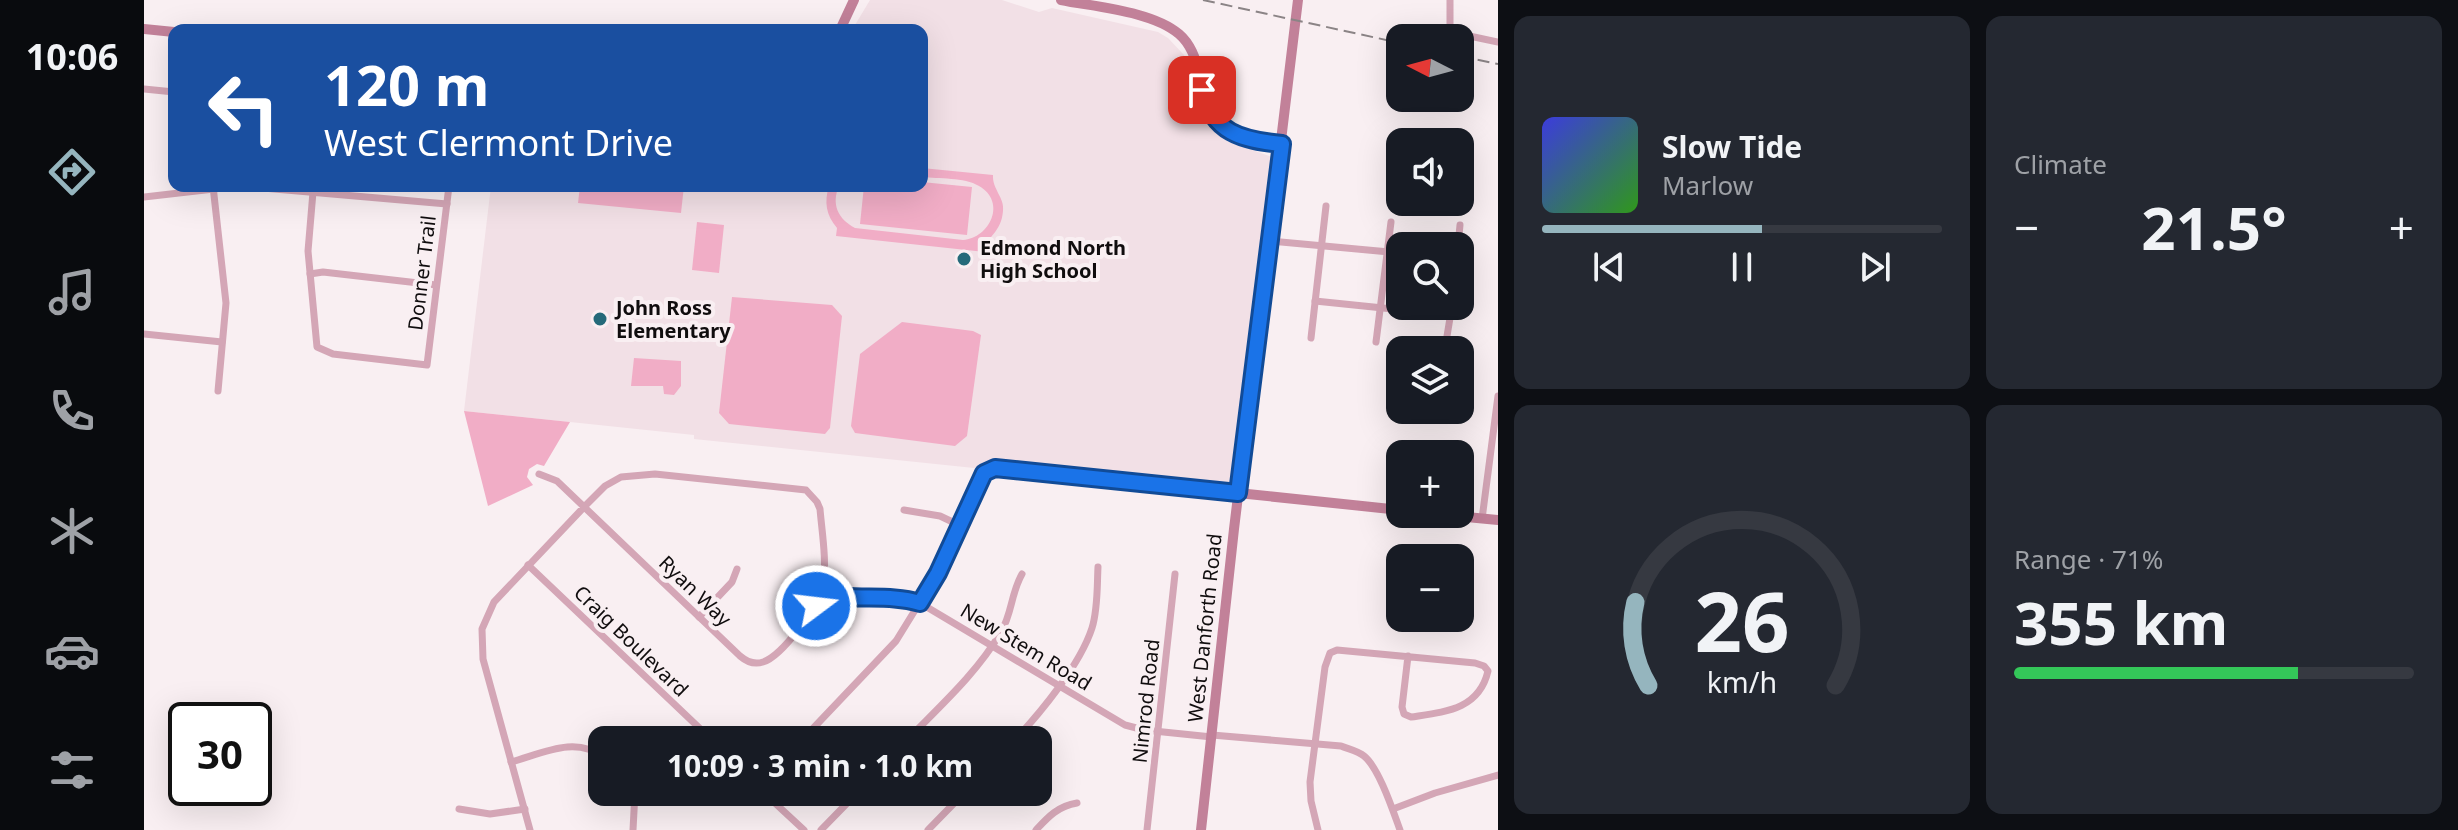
<!DOCTYPE html>
<html lang="en">
<head>
<meta charset="utf-8">
<style>
  :root { --surface:#171b24; --page:#242831; --text:#f1f3f6; --muted:#9ea1a6; --line:#363941; --accent:#95b5be }
  body { margin:0; font-family:"Noto Sans",sans-serif; background:var(--page); color:var(--text); height:100vh; display:flex; flex-direction:column; font-size:30px; white-space:nowrap }
  * { box-sizing:border-box; margin:0 }
  p { font-size:26px; color:var(--muted) }
  .icon { flex:none; width:44px; height:44px; fill:none; stroke:currentColor; stroke-width:2; stroke-linecap:round; stroke-linejoin:round }
  .map { position:relative; flex:1; overflow:hidden }
  .side { display:flex; flex-direction:column; gap:16px; padding:16px; background:#0d0f14; width:960px }
  .side>* { flex:none }
  .banner { position:absolute; left:24px; top:24px; width:760px; height:168px; border-radius:16px; box-shadow:0 8px 32px #0002; background:#1a4fa0; color:#fff; overflow:hidden }
  .needle { width:52px; rotate:276deg }
  .tools { position:absolute; left:1242px; top:24px; display:grid; gap:16px }
  .tools a { display:grid; place-items:center; width:88px; height:88px; border-radius:16px; background:var(--surface); box-shadow:0 8px 32px #0002; font-size:40px }
  .speed { position:absolute; left:24px; top:702px; display:flex; gap:16px; font-size:40px; font-weight:700; text-align:center }
  .speed>* { display:grid; place-content:center; width:104px; height:104px; border-radius:50%; background:var(--surface); box-shadow:0 8px 32px #0002; line-height:1 }
  .speed .limit { border:4px solid #111; border-radius:12px; background:#fff; color:#111 }
  .pin { position:absolute; display:grid; place-items:center; width:68px; height:68px; color:#fff; margin:-34px; border-radius:16px; box-shadow:0 4px 12px #0006 }
  .me { position:absolute; width:88px; margin:-44px; rotate:75deg; stroke-linejoin:round; filter:drop-shadow(0 0 6px #0008) }
  .turn { display:flex; align-items:center; gap:28px; height:168px; padding:0 24px; font-size:36px }
  .turn .icon { width:104px; height:104px; stroke-width:2.5 }
  .turn b { display:block; font-size:56px; line-height:68px }
  .big { font-size:60px; font-weight:700; line-height:1.1 }
  .side .tile { flex:1; display:flex; flex-direction:column; justify-content:center; gap:12px; min-width:0; padding:0 28px; border-radius:16px; background:var(--page) }
  .side .dial { align-items:center; gap:0 }
  .dial svg { height:208px; overflow:visible; fill:none; stroke:var(--line); stroke-width:7; stroke-linecap:round; text-anchor:middle }
  .dial text { fill:var(--text); stroke:none }
  .song { display:flex; align-items:center; gap:24px }
  .cover { width:96px; height:96px; border-radius:12px; background:linear-gradient(135deg,hsl(240 70% 55%),hsl(110 70% 35%)) }
  .played { height:8px; border-radius:4px; background:linear-gradient(90deg,var(--accent) 55%,var(--line) 55%) }
  .keys { display:flex; justify-content:space-around; direction:ltr }
  .heat { display:flex; justify-content:space-between; align-items:center; font-size:44px; direction:ltr }
  .charge { height:12px; border-radius:6px; background:linear-gradient(90deg,#34c759 71%,var(--line) 0) }
  .side .tiles { flex:1; display:grid; gap:16px; grid-template-columns:repeat(2,1fr) }
  .trip { position:absolute; left:444px; top:726px; width:464px; height:80px; border-radius:16px; background:var(--surface); box-shadow:0 8px 32px #0002; font-weight:700; line-height:80px; text-align:center }
  main { display:flex; flex:1; min-height:0 }
  .dock { display:flex; flex-direction:column; width:144px; justify-content:space-around; align-items:center; background:#090b0e; color:var(--muted) }
  .dock .icon { width:56px; height:56px }
  .dock .selected { color:var(--accent) }
  .dock b { font-size:36px; color:var(--text) }
  .map>svg:first-child { display:block }
  .built { fill:#f2e0e6 }
  .green { fill:#f1adc6 }
  .lines { fill:none; stroke-linecap:round; stroke-linejoin:round }
  .street { stroke:#d4a6b6; stroke-width:7 }
  .secondary { stroke:#c28199; stroke-width:10 }
  .rail { stroke:#8b8486; stroke-width:2; stroke-dasharray:12 6; stroke-linecap:butt }
  .route-casing { stroke:#114b97; stroke-width:20 }
  .route { stroke:#1a73e8; stroke-width:14 }
  .poi-dot { fill:#256a7a; stroke:#f9eff2; stroke-width:3 }
  .labels { text-anchor:middle; stroke-width:8; stroke-linejoin:round; paint-order:stroke }
  .poi-label { font-size:20px; font-weight:bold; fill:#100d0e; stroke:#f9eff2; text-anchor:start }
  .street-label { font-size:20px; fill:#100d0e; stroke:#f9eff2 }
</style>
</head>
<body>
<main>
<nav class="dock">
<b>10:06</b>
<svg class="icon selected" aria-label="directions" viewBox="0 0 24 24"><path d="M12 3l9 9-9 9-9-9zM9 14v-3h6M13 9l2 2-2 2"/></svg>
<svg class="icon" aria-label="music" viewBox="0 0 24 24"><path d="M9 18V5l10-2v13"/><circle cx="6" cy="18" r="3"/><circle cx="16" cy="16" r="3"/></svg>
<svg class="icon" aria-label="phone" viewBox="0 0 24 24"><path d="M5 4h4l2 5-3 2q2 4 5 5l2-3 5 2v4C11 20 4 13 5 4z"/></svg>
<svg class="icon" aria-label="climate" viewBox="0 0 24 24"><path d="M12 3v18M4 7l16 10M4 17L20 7"/></svg>
<svg class="icon" aria-label="car" viewBox="0 0 24 24"><path d="M5 17H2v-5l4-1 3-4h7l3 4 3 1v5h-3M9 17h6M6 11h13"/><circle cx="7" cy="17" r="2"/><circle cx="17" cy="17" r="2"/></svg>
<svg class="icon" aria-label="filters" viewBox="0 0 24 24"><path d="M4 7h16M4 17h16"/><circle cx="9" cy="7" r="2"/><circle cx="15" cy="17" r="2"/></svg>
</nav>
<div class="map">
<svg width="1354" height="830" viewBox="0 0 1354 830">
  <rect width="100%" height="100%" fill="#f9eff2"/>
  <polygon class="built" points="726,0 858,0 895,12 908,8 1014,32 1024,38 1040,55 1050,99 1063,125 1083,141 1128,157 1088,478 1084,483 1075,485 852,464 830,468 550,439 550,435 320,411 347,186 778,186 778,30 708,30"/>
  <g class="green">
    <path d="M778,168L849,175C848,189 861,198 859,211C857,234 843,234 841,252L692,236L693,228C682,215 680,202 685,186H695C687,204 694,219 711,228L819,240C846,238 863,202 835,186C820,177 795,179 778,177Z"/>
    <polygon points="778,182 828,187 823,235 716,224 720,186 778,186"/>
    <polygon points="436,186 540,186 537,213 434,203"/>
    <polygon points="553,222 580,225 575,273 548,270"/>
    <polygon points="588,297 688,305 698,316 686,428 681,434 585,424 575,413"/>
    <polygon points="758,322 829,331 837,335 823,436 811,446 711,433 707,426 716,354"/>
    <polygon points="490,358 537,361 537,386 530,395 520,394 519,386 487,386"/>
    <polygon points="320,411 426,422 400,466 393,464 385,469 383,477 389,485 344,506"/>
  </g>
  <g class="lines">
    <g class="street">
      <polyline points="1306,0 1306,27 1316,34 1354,42"/>
      <polyline points="0,89 30,92"/>
      <polyline points="69,186 82,303 74,391"/>
      <polyline points="169,192 164,251 173,347 189,354 283,365 305,186"/>
      <polyline points="0,197 96,186 303,204"/>
      <polyline points="1126,241 1256,253"/>
      <polyline points="1314,246 1316,225"/>
      <polyline points="166,274 179,272 292,285"/>
      <polyline points="1171,301 1307,315"/>
      <polyline points="0,334 78,342"/>
      <polyline points="1167,338 1182,206"/>
      <polyline points="1232,342 1247,222"/>
      <polyline points="1301,348 1308,306"/>
      <polyline points="760,510 796,516 815,525"/>
      <polyline points="1338,519 1354,396"/>
      <polyline points="384,565 568,740"/>
      <path d="M677,593C710,602 743,593 776,603L981,725L1000,730L1068,737"/>
      <polyline points="555,617 588,582 593,569"/>
      <path d="M1068,735L1197,746C1204,749 1214,751 1220,756C1235,768 1249,811 1256,830"/>
      <polyline points="658,740 752,641 794,573 840,473 851,468 1094,493"/>
      <path d="M763,740C796,706 833,673 857,632C868,614 867,593 878,574"/>
      <path d="M871,740C897,712 936,665 948,628C954,609 953,586 954,567"/>
      <path d="M367,762C397,754 432,735 458,757"/>
      <polyline points="619,792 660,830"/>
      <polyline points="315,809 346,814 381,809"/>
      <polyline points="1249,809 1291,793 1354,775"/>
      <path d="M386,830L339,659L338,629L350,602L440,507L461,486L477,477L511,474L662,490L673,502L676,509C678,533 683,561 679,585C676,605 638,656 619,662C610,665 603,662 596,656L413,481L395,474"/>
      <polyline points="489,830 491,792"/>
      <polyline points="677,830 714,792"/>
      <polyline points="784,830 821,792"/>
      <path d="M892,830C904,817 914,806 933,803"/>
      <polyline points="1003,830 1031,574"/>
      <path d="M1174,830L1167,801L1166,782L1181,667L1186,653L1193,650L1331,663L1340,666L1344,671C1335,710 1300,712 1267,717L1260,714L1258,707L1264,656"/>
    </g>
    <g class="secondary">
      <path d="M917,0C951,7 1008,11 1035,34C1048,45 1053,61 1056,78C1064,129 1090,139 1138,144"/>
      <polyline points="0,29 30,32"/>
      <polyline points="696,30 710,0"/>
      <polyline points="1094,493 1256,510"/>
      <polyline points="1291,514 1354,520"/>
      <polyline points="1057,830 1090,529 1154,0"/>
    </g>
    <g class="rail">
      <polyline points="1059,0 1256,43"/>
      <polyline points="1316,56 1354,64"/>
    </g>
  </g>
  <g class="lines">
    <g class="route-casing">
      <path id="route" d="M672,606L677,593C710,602 743,593 776,603L794,573L840,473L851,468L1094,493L1138,144C1097,140 1069,133 1058,90"/>
    </g>
    <use href="#route" class="route"/>
  </g>
  <g class="poi-dot">
    <circle cx="820" cy="259" r="8"/>
    <circle cx="456" cy="319" r="8"/>
  </g>
  <g class="labels">
    <g class="poi-label">
      <text x="836" y="255">Edmond North<tspan x="836" dy="23">High School</tspan></text>
      <text x="472" y="315">John Ross<tspan x="472" dy="23">Elementary</tspan></text>
    </g>
    <g class="street-label">
      <text transform="translate(278 273) rotate(-83)" y="7">Donner Trail</text>
      <text transform="translate(551 591) rotate(44)" y="7">Ryan Way</text>
      <text transform="translate(1061 628) rotate(-84)" y="7">West Danforth Road</text>
      <text transform="translate(487 641) rotate(44)" y="7">Craig Boulevard</text>
      <text transform="translate(882 647) rotate(31)" y="7">New Stem Road</text>
      <text transform="translate(1002 701) rotate(-84)" y="7">Nimrod Road</text>
    </g>
  </g>
</svg>
<div class="tools">
<a><svg class="needle" viewBox="-14 -14 28 28"><path d="M0-13l5 13h-10z" fill="#e53935"/><path d="M0 13l5-13h-10z" fill="#9ea1a6"/></svg></a>
<a><svg class="icon" aria-label="sound" viewBox="0 0 24 24"><path d="M4 9h4l5-4v14l-5-4H4zM17 9q2 3 0 6"/></svg></a>
<a><svg class="icon" aria-label="search" viewBox="0 0 24 24"><circle cx="10" cy="10" r="6"/><path d="M15 15l6 6"/></svg></a>
<a><svg class="icon" aria-label="layers" viewBox="0 0 24 24"><path d="M12 4l9 5-9 5-9-5zM3 14l9 5 9-5"/></svg></a>
<a>+</a>
<a>−</a>
</div>
<div class="speed"><div class="limit">30</div></div>
<div class="pin" style="left:1058px;top:90px;background:#d93025"><svg class="icon" aria-label="arrive" viewBox="0 0 24 24"><path d="M6 21V4h12l-3 4 3 4H6"/></svg></div>
<svg class="me" style="left:672px;top:606px" viewBox="-20 -20 40 40"><circle r="17" fill="#1a73e8" stroke="#fff" stroke-width="3"/><path d="M0-11L8 9 0 5-8 9z" fill="#fff"/></svg>
<div class="trip">10:09 · 3 min · 1.0 km</div>
<div class="banner">
<div class="turn"><svg class="icon" aria-label="left" viewBox="0 0 24 24"><path d="M17 20v-9H6M10 6l-5 5 5 5"/></svg><div><b>120 m</b>West Clermont Drive</div></div>
</div>
</div>
<section class="side">
<div class="tiles">
<div class="tile">
<div class="song"><i class="cover"></i><div><b>Slow Tide</b><p>Marlow</p></div></div>
<div class="played"></div>
<div class="keys"><svg class="icon" aria-label="previous" viewBox="0 0 24 24"><path d="M18 5L8 12l10 7zM5 5v14"/></svg><svg class="icon" aria-label="pause" viewBox="0 0 24 24"><path d="M8 5v14M16 5v14"/></svg><svg class="icon" aria-label="next" viewBox="0 0 24 24"><path d="M6 5l10 7-10 7zM19 5v14"/></svg></div>
</div>
<div class="tile"><p>Climate</p>
<div class="heat"><a>−</a><b class="big">21.5°</b><a>+</a></div>
</div>
<div class="tile dial"><svg viewBox="0 0 100 80">
<path d="M14 69A42 42 0 1 1 86 69"/>
<path d="M14 69A42 42 0 0 1 9 37" stroke="#95b5be"/>
<text x="50" y="56" font-size="32" font-weight="700">26</text>
<text x="50" y="72" font-size="11">km/h</text>
</svg></div>
<div class="tile"><p>Range · 71%</p><b class="big">355 km</b><div class="charge"></div></div>
</div>
</section>
</main>
</body>
</html>
